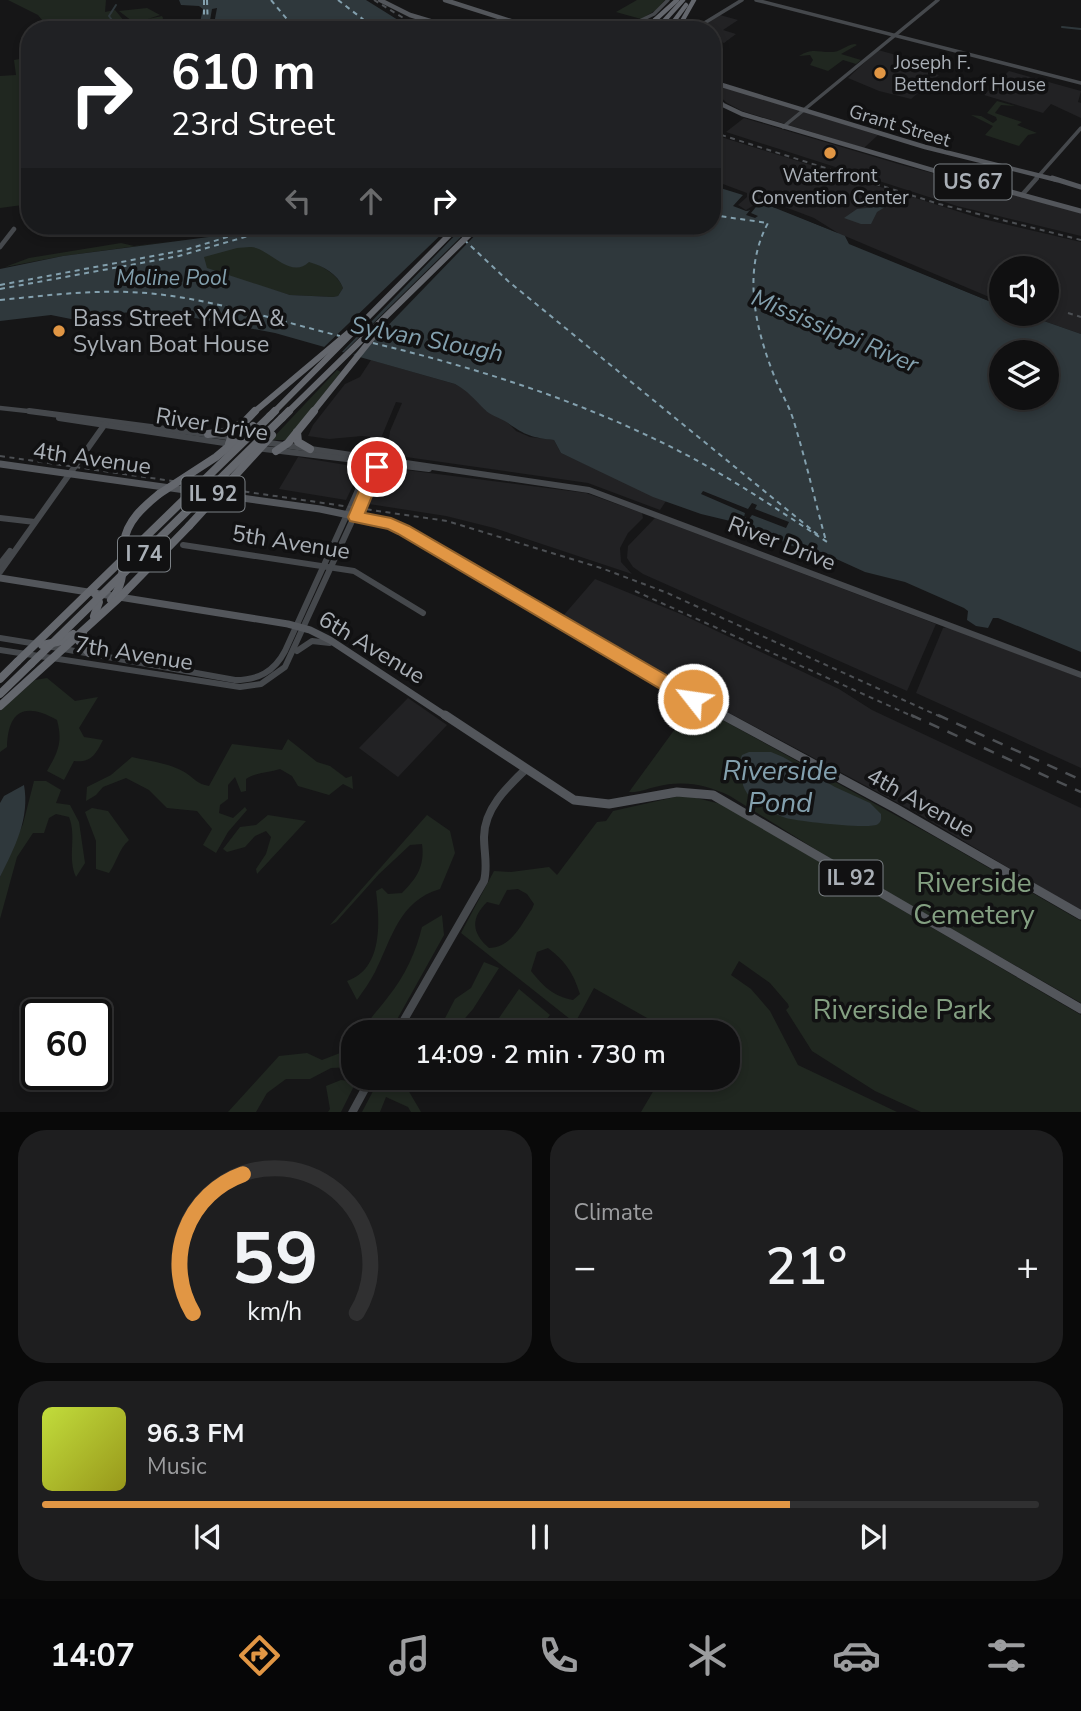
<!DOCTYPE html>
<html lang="en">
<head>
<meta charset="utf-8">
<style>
  :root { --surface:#101011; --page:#1e1e1f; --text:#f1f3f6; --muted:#9c9d9f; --line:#303031; --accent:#e19644 }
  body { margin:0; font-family:"Nunito Sans",sans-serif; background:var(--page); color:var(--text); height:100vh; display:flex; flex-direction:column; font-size:26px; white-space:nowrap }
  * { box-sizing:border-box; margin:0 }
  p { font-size:23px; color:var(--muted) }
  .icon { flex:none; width:38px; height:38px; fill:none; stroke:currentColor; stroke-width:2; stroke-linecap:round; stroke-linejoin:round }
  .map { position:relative; height:1112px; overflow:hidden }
  .drawer { display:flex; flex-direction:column; gap:18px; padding:18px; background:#090909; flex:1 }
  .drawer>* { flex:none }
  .top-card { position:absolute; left:21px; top:21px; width:700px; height:214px; border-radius:28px; box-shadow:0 4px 10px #0003,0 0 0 2px var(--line); background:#202124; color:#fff; overflow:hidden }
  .controls { position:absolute; left:989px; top:256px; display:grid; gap:14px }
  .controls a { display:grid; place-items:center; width:70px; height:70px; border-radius:50%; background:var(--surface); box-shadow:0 4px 10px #0003,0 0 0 2px var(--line); font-size:35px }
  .speed { position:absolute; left:21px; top:999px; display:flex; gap:14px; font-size:35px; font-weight:700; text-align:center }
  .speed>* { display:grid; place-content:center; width:91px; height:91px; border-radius:50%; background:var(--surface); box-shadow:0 4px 10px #0003,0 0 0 2px var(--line); line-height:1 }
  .speed .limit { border:4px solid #111; border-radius:10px; background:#fff; color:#111 }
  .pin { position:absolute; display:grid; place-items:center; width:60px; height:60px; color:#fff; margin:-30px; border:4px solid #fff; border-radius:50%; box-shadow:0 2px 7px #0007 }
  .me { position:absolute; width:77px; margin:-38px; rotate:300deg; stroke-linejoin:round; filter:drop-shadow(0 0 5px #0008) }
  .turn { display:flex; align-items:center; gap:24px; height:147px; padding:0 35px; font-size:32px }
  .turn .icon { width:91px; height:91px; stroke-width:2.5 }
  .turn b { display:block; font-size:49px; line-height:60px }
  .lanes { display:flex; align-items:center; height:66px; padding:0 35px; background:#0003; justify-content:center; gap:35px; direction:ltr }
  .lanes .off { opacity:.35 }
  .big { font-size:52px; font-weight:600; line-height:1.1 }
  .drawer .tile { flex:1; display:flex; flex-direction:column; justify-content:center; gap:10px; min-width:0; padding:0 24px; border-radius:28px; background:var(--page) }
  .drawer .dial { align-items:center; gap:0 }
  .dial svg { height:182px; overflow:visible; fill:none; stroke:var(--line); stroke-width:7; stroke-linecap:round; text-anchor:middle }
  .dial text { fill:var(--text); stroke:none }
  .song { display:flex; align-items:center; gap:21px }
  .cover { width:84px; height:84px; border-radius:10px; background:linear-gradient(135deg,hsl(70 70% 55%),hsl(60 70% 35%)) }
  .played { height:7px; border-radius:4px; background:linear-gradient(90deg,var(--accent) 75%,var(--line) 75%) }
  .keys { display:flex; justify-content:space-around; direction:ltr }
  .heat { display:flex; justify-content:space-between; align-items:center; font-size:38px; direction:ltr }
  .drawer .tiles { flex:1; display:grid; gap:18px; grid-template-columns:1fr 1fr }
  .tile:last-child { grid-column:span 2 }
  .trip { position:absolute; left:341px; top:1020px; width:399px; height:70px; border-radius:28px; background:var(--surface); box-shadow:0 4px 10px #0003,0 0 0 2px var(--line); font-weight:600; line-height:70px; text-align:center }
  .tab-bar { display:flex; height:112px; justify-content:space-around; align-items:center; background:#060607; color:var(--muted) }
  .tab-bar .icon { width:49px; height:49px }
  .tab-bar .active { color:var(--accent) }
  .tab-bar b { font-size:32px; color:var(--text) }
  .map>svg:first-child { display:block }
  .built { fill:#222224 }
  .green { fill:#202720; fill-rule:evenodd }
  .water { fill:#2f383c; fill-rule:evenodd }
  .pier { fill:#161617 }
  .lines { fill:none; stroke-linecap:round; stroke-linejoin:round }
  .stream { stroke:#2f383c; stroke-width:2 }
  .ferry { stroke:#83a0ae; stroke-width:2; stroke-dasharray:5 4.5; stroke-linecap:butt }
  .secondary-far3 { stroke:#45484c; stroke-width:3.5 }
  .secondary-far2 { stroke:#45484c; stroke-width:4.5 }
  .secondary-far1 { stroke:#45484c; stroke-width:6 }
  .secondary { stroke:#45484c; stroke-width:8 }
  .primary-far3 { stroke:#53565b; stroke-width:4.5 }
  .primary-far2 { stroke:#53565b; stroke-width:5 }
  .primary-far1 { stroke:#53565b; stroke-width:7 }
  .primary { stroke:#53565b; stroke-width:9 }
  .highway-far2 { stroke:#64676d; stroke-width:4.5 }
  .highway-far1 { stroke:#64676d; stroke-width:6 }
  .highway { stroke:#64676d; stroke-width:8 }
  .rail-far1 { stroke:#4c4f53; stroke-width:2; stroke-dasharray:5 4.5; stroke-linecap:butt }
  .rail { stroke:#4c4f53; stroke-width:2.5; stroke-dasharray:11 9; stroke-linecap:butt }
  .highway-bridge-far1 { stroke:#64676d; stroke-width:4.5 }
  .highway-bridge { stroke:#64676d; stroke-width:8 }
  .route { fill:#e19644; stroke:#92622c; stroke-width:2 }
  .poi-dot { fill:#e19644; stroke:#111112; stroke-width:2.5 }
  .labels { text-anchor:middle; stroke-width:7; stroke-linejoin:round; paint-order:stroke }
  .far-poi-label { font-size:19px; fill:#a9afb6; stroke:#111112; text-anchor:start }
  .far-street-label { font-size:19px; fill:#a9afb6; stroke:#111112 }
  .shield { fill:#111112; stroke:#7b8085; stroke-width:2 }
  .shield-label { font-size:21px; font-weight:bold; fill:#a9afb6 }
  .far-water-label { font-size:21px; font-style:italic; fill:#83a0ae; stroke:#111112 }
  .poi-label { font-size:23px; fill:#a9afb6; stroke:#111112; text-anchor:start }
  .street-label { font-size:23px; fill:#a9afb6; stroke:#111112 }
  .water-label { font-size:24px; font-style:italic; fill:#83a0ae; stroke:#111112 }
  .near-water-label { font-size:28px; font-style:italic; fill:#83a0ae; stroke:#111112 }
  .near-park-label { font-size:28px; fill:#84a082; stroke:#111112 }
</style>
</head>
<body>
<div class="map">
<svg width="1081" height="1113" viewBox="0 0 1081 1113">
  <rect width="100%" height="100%" fill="#161617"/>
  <g class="built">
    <polygon points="720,15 738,20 723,30 736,34 724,43 712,39 712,30 697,30"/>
    <polygon points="878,50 925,63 915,68 939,75 911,99 879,91 848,78"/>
    <polygon points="1009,71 1081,91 1078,102 1081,103 1081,118 1051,104 1043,113 984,95"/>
    <polygon points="724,87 878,135 864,148 742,111 727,103 716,93"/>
    <polygon points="744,118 902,165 1081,213 1081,236 957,206 726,132"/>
    <polygon points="718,136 979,218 1081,242 1081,334 1021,313 1046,313 1046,268 1001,268 1001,306 854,245 814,222 748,211 735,206 712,183 712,140"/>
    <polygon points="371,360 455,384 470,392 485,410 506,421 516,431 530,437 554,440 561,453 666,501 660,510 588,483 399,456 388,447 390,431 402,403 396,402 381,438 362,436 329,439 308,436 313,425 345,384 360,377"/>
    <polygon points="298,457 352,466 357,477 346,500 279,489"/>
    <polygon points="390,468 586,493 642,513 643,518 628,533 620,548 621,562 632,574 494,528 446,516 369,504 381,472"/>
    <polygon points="655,518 936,624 907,691 643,574 633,567 627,558 628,546"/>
    <polygon points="595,579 683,615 839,689 872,710 1081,808 1081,911 915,812 694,694 563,616"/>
    <polygon points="947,627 1081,678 1081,768 916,693 943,628"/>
    <polygon points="408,698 447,725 398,777 359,748"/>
  </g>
  <g class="green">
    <polygon points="8,0 106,0 105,12 115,10 129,27 121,24 111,25 122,30 50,30 38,15"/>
    <polygon points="637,0 665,0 656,10 641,19 616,12"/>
    <polygon points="147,8 160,15 148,19 162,16 163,18 161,26 154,30 137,30 132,21 119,11"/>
    <path d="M855,44L857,45L841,54L861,60L856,64L843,60L828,71L810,65L813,60L810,55L799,56C813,47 819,53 833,52C842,51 846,45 855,44Z"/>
    <polygon points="30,57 30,204 0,208 0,76 16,75 14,60"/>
    <polygon points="997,101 1015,106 1001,105 995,113 1022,122 1017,125 1037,133 1028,135 1019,146 985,135 993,126 971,115 981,116 993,123 997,120 996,117 987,113"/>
    <polygon points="182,240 63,256 5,267 29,258 121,243 134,246"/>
    <path d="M253,242C278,251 334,262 343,288L338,296L333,297L290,295L207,270L200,256Z"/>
    <polygon points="337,370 341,372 287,440 271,440"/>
    <path d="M47,678L75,701L98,697L79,728L84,737L103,740C96,754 91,763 74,761L64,780L47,771C58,752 63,742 57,720C25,702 8,710 7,747L0,752V711L35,680Z"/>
    <path d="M697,706L937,838L1081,921V1003L852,872L730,796C705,784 682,780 655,787C646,789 638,793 629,792L691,707Z"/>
    <path d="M288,739L317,762L330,766L346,778L352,776L353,789L343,784L329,795L298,786L292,776L280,769C269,773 256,772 246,779V791L241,792L235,777L228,785V799L220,805L219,813L233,818L245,807L247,810L228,832L216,853L203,845L212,829L197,811L167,808L149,790L126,778L103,787L96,795L86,801L87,787L111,775L132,757C149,761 170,763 186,773C195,779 197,784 209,786L232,744L282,750Z"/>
    <path d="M34,781H46L61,790L56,803L70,805L79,822L85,863L76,877C67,857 77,837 69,817L56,814L49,818L44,833H33L17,857L0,919V877L23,824Z"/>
    <path d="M684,795L721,804L1081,1015V1112H921L875,1091L812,1051L786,1010L789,1007L788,1004L770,983L739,961L731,975L751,989L770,1011L798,1065L897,1112H641L661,1078H728V1032H672L594,988L575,1023L461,933L494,871L511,872L549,867L557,875L597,822L606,821L613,811ZM518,889L527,894L534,904L532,909C521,925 511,948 489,948C472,933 470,919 487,902L499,905L507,890ZM548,948C565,961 573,972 580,994L573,1000C553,996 544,987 531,971L537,952Z"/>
    <path d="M92,808L108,811L129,840C118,850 117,862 109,873L96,869V841L85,812Z"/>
    <polygon points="268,815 306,821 257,874 256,869 266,854 271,837 266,831 255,836 245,847 227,852 223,849 240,827 256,825"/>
    <path d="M427,815L450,831L455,853L440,889C399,901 392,938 375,972C370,982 363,991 357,1000L347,981C383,969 380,922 376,891L382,888L388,894L402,893C417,878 425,866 422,844L410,845L379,874L336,922L330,925Z"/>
    <path d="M442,915L444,935L390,1032H362C369,1019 379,1009 388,997C405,976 416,952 422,927Z"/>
    <polygon points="484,962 499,968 473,1009 453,1032 442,1024 455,999 471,988"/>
    <polygon points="519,989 550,1015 536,1032 516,1032 499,1018"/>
    <polygon points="353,1048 353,1067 331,1068 310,1079 286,1079 267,1093 256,1112 228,1112 279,1056 307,1053 322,1060"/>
    <polygon points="380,1078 401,1078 421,1112 411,1112 408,1107 386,1097 380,1112 362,1112"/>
    <polygon points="341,1080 356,1082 341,1112 328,1112 330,1109 326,1086"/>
  </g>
  <g class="water">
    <polygon points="179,0 366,0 414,30 219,30 214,24 217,8 212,9 209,26 214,30 195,30 199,27 203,9 199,6 181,5"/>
    <path d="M712,183L744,195V198L735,205L748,211L760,201L845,236L849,243L1001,306V313H1021L1081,334V652L998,618H993L988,628L976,626L967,620L968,611L964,608L905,582L865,572L821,552L792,546L751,526L701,514L653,497L561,453L554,440C534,438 524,435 508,423C501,418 491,416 484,409C474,399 468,391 455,384L275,333L158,311L117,313L109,317L76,320L51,315L0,321V269L63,256L224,235L251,226H712ZM237,248C243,248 251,246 256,248C271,252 292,279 309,262C323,266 338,274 343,288L338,296L333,297L290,295L207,268L204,257ZM1001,352H1046V397H1001Z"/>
    <polygon points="877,200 890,204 877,212 871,224 861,224 844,218 857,209 875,207"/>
    <path d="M749,752H771L783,757L835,787L870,803L881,814C881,818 882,821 878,824C871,830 796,821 786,818C771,813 748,802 743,785C742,780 744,774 743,769L738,765L742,755Z"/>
    <path d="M24,785C30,818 15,847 0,877V803L4,796Z"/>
  </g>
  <g class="pier">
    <polygon points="712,180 747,193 747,197 738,205 746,210 764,199 814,218 838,233 760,202 751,213 758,216 755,218 746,215 750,210 746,211 733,206 743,195 717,187"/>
    <polygon points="450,226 464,226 339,355 321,350"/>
    <polygon points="472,226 484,226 375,339 349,358 340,356"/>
    <polygon points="845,236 1001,302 1001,306 849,244"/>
    <polygon points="703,491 748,509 752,503 757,505 755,509 789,522 786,528 752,515 749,519 744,517 745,513 701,494"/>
  </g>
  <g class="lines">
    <g class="stream">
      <polyline points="116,5 109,16 119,30"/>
      <polyline points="1062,27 1081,29"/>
    </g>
    <g class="ferry">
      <polyline points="204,0 204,30"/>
      <polyline points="207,0 208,30"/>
      <polyline points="271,0 296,30"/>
      <polyline points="338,0 377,30"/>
      <path d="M712,215L768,223C741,273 756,332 777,383C783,396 790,408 794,422C806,461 815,501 826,541"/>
      <polyline points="457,233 508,281 818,535"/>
      <polyline points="0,285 185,250 263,226"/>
      <polyline points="0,289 179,256 283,226"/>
      <path d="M0,300C52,295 104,288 156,294C219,301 279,321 340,336"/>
      <path d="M373,343C477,368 578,400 673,448C727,475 777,509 827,542"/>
    </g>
    <g class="secondary-far3">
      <polyline points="756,0 1081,83"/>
      <polyline points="648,22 673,30"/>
      <polyline points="621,30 654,14 668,0"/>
      <polyline points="693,30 742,0"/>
      <polyline points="783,127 938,0"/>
      <polyline points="1035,180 1081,128"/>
    </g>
    <g class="secondary-far2">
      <polyline points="1022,195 1037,178"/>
      <polyline points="0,247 14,229"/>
      <polyline points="0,408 46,413"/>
    </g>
    <g class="secondary-far1">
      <polyline points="29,411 235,438"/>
      <polyline points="59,418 231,444"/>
      <polyline points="263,442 589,490 1081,675"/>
      <polyline points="256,448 429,469"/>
      <polyline points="0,518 35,522"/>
      <polyline points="183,545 354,571 423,613"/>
      <polyline points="0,564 10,551"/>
      <polyline points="0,572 105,424"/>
      <polyline points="0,638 37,644"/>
      <path d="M47,646L235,680C258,680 274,672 285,651L373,457"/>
      <polyline points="0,650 240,687 261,684 285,667 381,458"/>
      <polyline points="297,651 312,641 330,643"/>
    </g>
    <g class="secondary">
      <path d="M397,1032L484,881C488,866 484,853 484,837C484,809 507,787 526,769"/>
      <polyline points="352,1113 371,1078"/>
    </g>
    <g class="primary-far3">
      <polyline points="380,0 410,15 460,30"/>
      <polyline points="445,0 539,30"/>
      <polyline points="712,82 925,147 1057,180"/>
      <polyline points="712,94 723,105 742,114 966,180"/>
    </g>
    <g class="primary-far2">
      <polyline points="959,178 1081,211"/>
      <polyline points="1052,178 1081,187"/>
    </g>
    <g class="primary-far1">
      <polyline points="0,464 320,509 392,524 726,717"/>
      <polyline points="0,578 288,624 310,630 330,640 447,717"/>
    </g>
    <g class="primary">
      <polyline points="445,715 574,800 609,804 677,792 713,795 1081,1009"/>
      <polyline points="723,715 895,808 1081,915"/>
    </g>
    <g class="highway-far2">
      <polyline points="655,20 677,0"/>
      <polyline points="663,22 683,0"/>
      <polyline points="671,25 686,5"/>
      <polyline points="677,30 694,0"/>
    </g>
    <g class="highway-far1">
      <polyline points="253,413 348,333"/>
      <polyline points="273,413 458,226"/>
      <polyline points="287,413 478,226"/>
      <polyline points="312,413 381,327"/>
    </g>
    <g class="highway">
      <polyline points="270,416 275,411"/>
      <polyline points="282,418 289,411"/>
      <polyline points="297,432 298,442 310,449"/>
      <polyline points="208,434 224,432 238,425"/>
      <polyline points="229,444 232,435 255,411"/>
      <polyline points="276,451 288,443 314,411"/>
      <path d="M111,600C127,581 121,565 124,542C127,521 143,507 159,494"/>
      <polyline points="94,616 99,602 95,593"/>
      <polyline points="83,633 79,641 89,653"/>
      <polyline points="42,645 62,641 73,634"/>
      <polyline points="0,679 17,662"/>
      <polyline points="0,694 31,664"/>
      <polyline points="0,706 120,597 189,526"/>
    </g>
    <g class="rail-far1">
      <polyline points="374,0 423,30"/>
      <polyline points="712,132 939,204 1081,240"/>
      <polyline points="1068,313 1081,317"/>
      <polyline points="0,456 447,521 601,568 665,592 941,717"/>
      <polyline points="635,591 914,717"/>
    </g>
    <g class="rail">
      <polyline points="911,715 1081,792"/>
      <polyline points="938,715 1081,780"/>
    </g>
    <g class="highway-bridge-far1">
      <polyline points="648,26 655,20"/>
      <polyline points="656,30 663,22"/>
      <polyline points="667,30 671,25"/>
    </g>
    <g class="highway-bridge">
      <polyline points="159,494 216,457 253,426"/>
      <polyline points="189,526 272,435"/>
      <polyline points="17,662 270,416"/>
      <polyline points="31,664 282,418"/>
    </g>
  </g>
  <polygon class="route" points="377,462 384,467 365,513 391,518 409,526 699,694 702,699 699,704 693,707 686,704 398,534 388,529 350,521 348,517 369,467"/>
  <g class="poi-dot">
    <circle cx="880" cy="73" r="7"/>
    <circle cx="830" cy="153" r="7"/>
    <circle cx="59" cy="331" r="7"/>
  </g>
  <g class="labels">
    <g class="far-poi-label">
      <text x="894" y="69">Joseph F.<tspan x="894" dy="22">Bettendorf House</tspan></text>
      <text x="830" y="182" text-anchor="middle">Waterfront<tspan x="830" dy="22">Convention Center</tspan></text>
    </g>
    <g class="far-street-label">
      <text transform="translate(900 125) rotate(17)" y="7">Grant Street</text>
    </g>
    <g class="shield">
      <rect x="934.5" y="164.5" width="77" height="35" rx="5"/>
      <rect x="181.5" y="476.5" width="63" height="35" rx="5"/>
      <rect x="118" y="536.5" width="52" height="35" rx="5"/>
      <rect x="819.5" y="860.5" width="63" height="35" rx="5"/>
    </g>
    <g class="shield-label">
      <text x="973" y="189">US 67</text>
      <text x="213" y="501">IL 92</text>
      <text x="144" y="561">I 74</text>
      <text x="851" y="885">IL 92</text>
    </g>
    <g class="far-water-label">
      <text x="172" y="285">Moline Pool</text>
    </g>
    <g class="poi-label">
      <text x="73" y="326">Bass Street YMCA &amp;<tspan x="73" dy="26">Sylvan Boat House</tspan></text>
    </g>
    <g class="street-label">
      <text transform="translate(212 424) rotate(9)" y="8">River Drive</text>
      <text transform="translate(92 458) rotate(8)" y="8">4th Avenue</text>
      <text transform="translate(291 542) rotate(9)" y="8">5th Avenue</text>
      <text transform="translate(782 543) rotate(21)" y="8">River Drive</text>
      <text transform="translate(372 647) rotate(31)" y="8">6th Avenue</text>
      <text transform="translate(134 653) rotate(9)" y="8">7th Avenue</text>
      <text transform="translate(921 802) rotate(29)" y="8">4th Avenue</text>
    </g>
    <g class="water-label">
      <text transform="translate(835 331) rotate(23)" y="8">Mississippi River</text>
      <text transform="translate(427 339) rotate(11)" y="8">Sylvan Slough</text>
    </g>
    <g class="near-water-label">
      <text x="780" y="780">Riverside<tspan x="780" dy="32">Pond</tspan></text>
    </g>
    <g class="near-park-label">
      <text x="974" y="892">Riverside<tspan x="974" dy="32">Cemetery</tspan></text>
      <text x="902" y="1019">Riverside Park</text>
    </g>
  </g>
</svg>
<div class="controls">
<a><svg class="icon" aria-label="sound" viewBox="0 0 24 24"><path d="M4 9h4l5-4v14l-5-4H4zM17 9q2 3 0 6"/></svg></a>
<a><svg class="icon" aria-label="layers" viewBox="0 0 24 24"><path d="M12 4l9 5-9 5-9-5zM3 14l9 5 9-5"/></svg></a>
</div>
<div class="speed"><div class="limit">60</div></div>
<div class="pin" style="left:377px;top:467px;background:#d93025"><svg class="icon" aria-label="arrive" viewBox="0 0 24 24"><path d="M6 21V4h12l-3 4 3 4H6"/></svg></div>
<svg class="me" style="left:693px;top:699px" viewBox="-20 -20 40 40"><circle r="17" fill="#e19644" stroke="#fff" stroke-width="3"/><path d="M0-11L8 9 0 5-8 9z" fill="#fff"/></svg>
<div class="trip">14:09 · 2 min · 730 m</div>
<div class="top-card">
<div class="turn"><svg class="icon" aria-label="right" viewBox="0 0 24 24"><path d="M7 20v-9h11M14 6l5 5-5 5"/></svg><div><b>610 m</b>23rd Street</div></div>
<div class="lanes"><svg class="icon off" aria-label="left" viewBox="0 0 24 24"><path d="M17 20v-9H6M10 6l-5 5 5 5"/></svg><svg class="icon off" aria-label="ahead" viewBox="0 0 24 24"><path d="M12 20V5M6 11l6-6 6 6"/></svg><svg class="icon" aria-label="right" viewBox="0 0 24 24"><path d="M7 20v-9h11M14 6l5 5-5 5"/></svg></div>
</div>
</div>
<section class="drawer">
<div class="tiles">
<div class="tile dial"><svg viewBox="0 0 100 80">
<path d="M14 69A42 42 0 1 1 86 69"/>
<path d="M14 69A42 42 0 0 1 36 8" stroke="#e19644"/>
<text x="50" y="56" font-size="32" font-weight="700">59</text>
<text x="50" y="72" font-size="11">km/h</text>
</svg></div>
<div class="tile"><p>Climate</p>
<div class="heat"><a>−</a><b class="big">21°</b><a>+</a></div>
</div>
<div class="tile">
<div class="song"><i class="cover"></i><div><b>96.3 FM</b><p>Music</p></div></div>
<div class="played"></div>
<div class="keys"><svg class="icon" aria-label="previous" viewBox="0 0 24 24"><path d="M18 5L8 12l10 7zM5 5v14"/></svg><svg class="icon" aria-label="pause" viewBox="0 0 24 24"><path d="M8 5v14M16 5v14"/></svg><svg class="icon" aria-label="next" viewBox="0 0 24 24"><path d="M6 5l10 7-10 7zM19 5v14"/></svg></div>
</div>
</div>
</section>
<nav class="tab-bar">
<b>14:07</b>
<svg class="icon active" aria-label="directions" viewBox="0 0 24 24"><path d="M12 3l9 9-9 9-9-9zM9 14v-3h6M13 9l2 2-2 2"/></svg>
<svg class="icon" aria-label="music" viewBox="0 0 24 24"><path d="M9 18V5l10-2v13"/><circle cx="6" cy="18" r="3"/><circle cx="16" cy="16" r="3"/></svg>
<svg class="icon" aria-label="phone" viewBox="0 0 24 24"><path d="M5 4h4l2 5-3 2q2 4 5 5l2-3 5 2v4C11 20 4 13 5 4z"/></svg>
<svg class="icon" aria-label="climate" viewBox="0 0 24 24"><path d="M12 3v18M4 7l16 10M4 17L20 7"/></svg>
<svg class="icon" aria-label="car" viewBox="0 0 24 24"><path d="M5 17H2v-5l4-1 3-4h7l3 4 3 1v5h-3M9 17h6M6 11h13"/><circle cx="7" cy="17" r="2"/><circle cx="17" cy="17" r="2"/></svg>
<svg class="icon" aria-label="filters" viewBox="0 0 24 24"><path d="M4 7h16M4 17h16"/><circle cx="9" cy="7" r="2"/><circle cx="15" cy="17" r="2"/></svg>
</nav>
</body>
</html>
